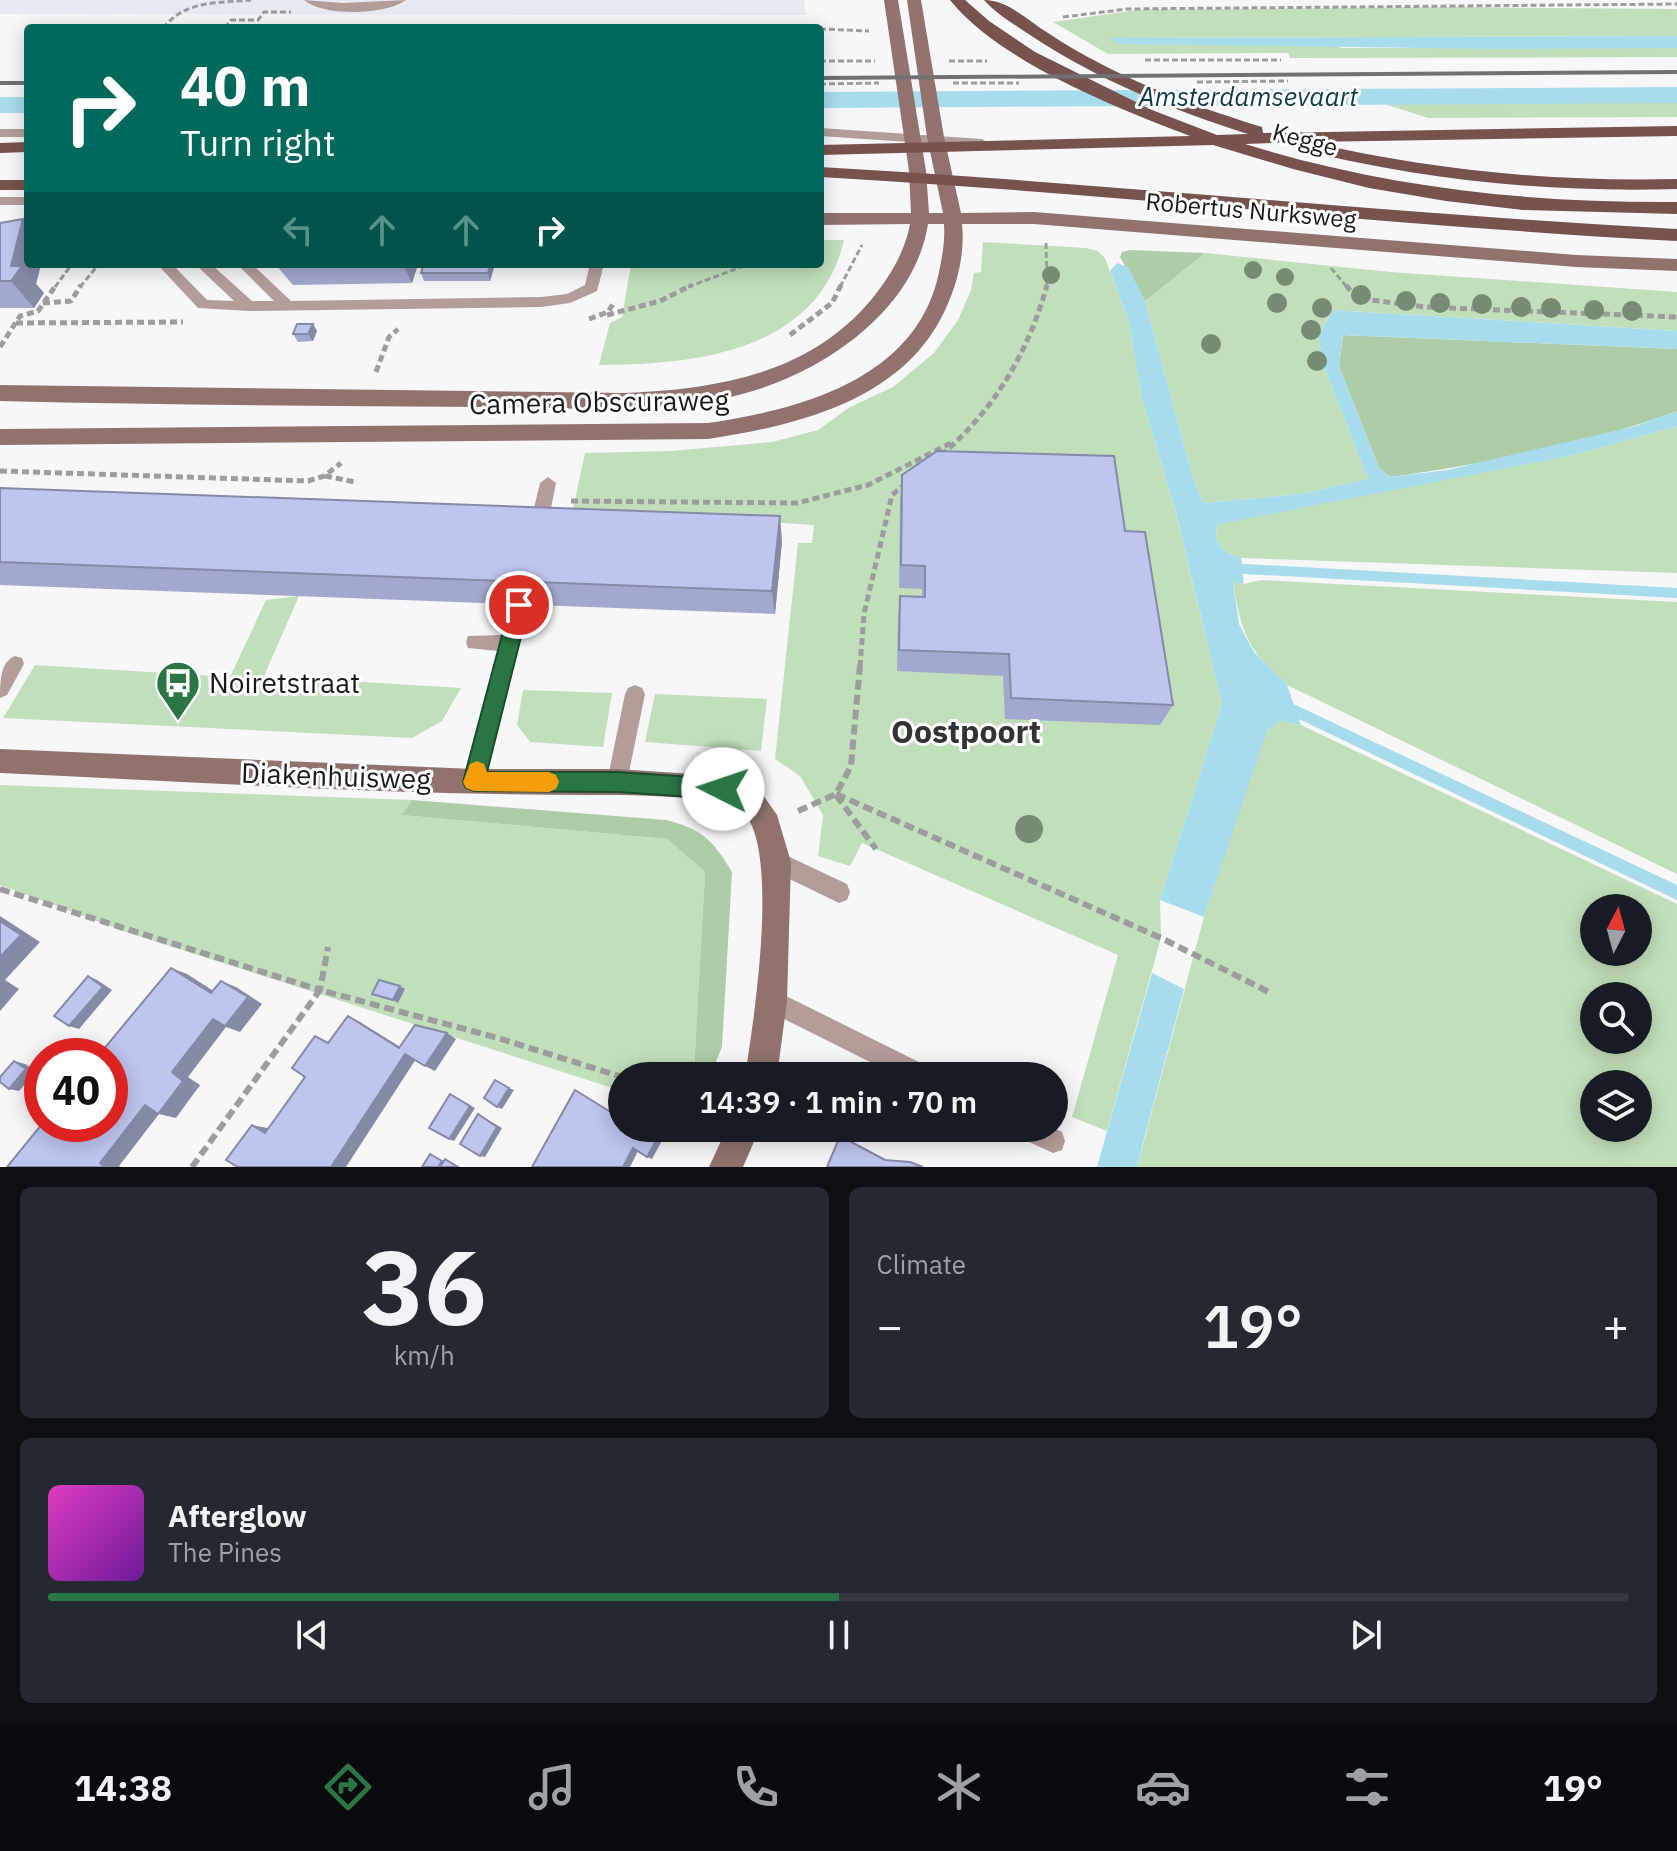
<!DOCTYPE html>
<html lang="en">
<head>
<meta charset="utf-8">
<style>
  :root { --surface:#171b24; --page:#242831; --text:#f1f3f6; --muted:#9ea1a6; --line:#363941; --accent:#2a7544 }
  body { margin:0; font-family:"IBM Plex Sans",sans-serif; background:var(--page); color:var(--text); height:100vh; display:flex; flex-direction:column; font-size:30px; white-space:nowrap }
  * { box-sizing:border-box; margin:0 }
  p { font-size:26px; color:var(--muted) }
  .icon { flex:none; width:44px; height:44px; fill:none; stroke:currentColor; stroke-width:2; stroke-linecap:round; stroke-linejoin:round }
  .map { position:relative; height:1167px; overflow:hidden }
  .panel { display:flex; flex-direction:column; gap:20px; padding:20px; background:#0d0f14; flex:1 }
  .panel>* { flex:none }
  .top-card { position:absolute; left:24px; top:24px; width:800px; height:244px; border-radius:8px; box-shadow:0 4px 20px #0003; background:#00695c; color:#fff; overflow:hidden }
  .needle { width:52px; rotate:6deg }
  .fabs { position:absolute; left:1580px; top:894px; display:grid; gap:16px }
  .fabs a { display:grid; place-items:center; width:72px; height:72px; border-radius:50%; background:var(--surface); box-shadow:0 4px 20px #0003; font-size:40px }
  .speed { position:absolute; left:24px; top:1038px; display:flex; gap:16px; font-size:40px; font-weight:700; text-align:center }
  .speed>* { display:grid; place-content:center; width:104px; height:104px; border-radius:50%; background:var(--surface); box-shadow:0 4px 20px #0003; line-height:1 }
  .speed .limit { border:12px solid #d22; background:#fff; color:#111 }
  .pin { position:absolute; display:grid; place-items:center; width:68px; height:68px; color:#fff; margin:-34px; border:4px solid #fff; border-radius:50%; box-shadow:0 2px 8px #0007 }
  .me { position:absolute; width:88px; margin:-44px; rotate:274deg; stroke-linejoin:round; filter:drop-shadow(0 0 6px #0008) }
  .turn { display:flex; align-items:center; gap:28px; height:168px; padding:0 24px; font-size:36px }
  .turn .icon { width:104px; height:104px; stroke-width:2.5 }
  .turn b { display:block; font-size:56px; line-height:68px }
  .lanes { display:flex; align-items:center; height:76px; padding:0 24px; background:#0003; justify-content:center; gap:40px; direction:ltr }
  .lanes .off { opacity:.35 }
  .big { font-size:60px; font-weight:600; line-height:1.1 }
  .panel .card { flex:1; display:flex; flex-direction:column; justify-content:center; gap:12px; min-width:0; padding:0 28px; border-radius:12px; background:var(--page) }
  .panel .dial { align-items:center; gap:0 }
  .dial b { font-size:104px; line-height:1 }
  .song { display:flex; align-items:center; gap:24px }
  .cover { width:96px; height:96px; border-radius:12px; background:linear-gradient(135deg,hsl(310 70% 55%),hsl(280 70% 35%)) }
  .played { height:8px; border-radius:4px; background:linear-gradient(90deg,var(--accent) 50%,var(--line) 50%) }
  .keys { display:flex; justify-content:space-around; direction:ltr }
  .heat { display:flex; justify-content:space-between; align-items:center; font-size:44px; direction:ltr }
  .panel .tiles { flex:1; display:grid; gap:20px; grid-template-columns:1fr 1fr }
  .card:last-child { grid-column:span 2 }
  .trip { position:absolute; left:608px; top:1062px; width:460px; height:80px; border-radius:40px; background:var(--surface); box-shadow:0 4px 20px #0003; font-weight:600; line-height:80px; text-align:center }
  .tab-bar { display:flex; height:128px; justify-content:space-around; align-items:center; background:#090b0e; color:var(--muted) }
  .tab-bar .icon { width:56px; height:56px }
  .tab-bar .on { color:var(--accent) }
  .tab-bar b { font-size:36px; color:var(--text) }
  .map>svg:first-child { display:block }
  .built { fill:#e8eaf3 }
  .green { fill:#c2dfbc; fill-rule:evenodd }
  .forest { fill:#aecca7 }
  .water { fill:#a7dced }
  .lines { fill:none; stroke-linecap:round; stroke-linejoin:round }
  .stream { fill:#a7dced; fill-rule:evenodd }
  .canal { fill:#a7dced; fill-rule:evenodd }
  .path-far2 { stroke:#9d9d9f; stroke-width:3; stroke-dasharray:6 3; stroke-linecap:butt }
  .path-far1 { stroke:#9d9d9f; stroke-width:5; stroke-dasharray:7 4; stroke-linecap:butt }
  .path { stroke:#9d9d9f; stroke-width:6; stroke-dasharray:10 5; stroke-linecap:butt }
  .lane { fill:#b39d99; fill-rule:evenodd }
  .street { fill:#b39d99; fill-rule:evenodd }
  .secondary { fill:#91726d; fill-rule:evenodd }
  .primary { fill:#78534d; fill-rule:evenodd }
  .rail { stroke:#717173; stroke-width:4 }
  .tree { fill:#778d73 }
  .wall { fill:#a3a9ce }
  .shaded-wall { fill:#858aa7 }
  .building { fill:#bec5ef; stroke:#858aa7; stroke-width:2 }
  .route { fill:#2a7544; stroke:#1b4c2c; stroke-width:2 }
  .slow { fill:#f59e0b }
  .labels { text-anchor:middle; stroke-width:6; stroke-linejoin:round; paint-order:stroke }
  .far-street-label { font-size:24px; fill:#19191a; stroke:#fff }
  .far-water-label { font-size:26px; font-style:italic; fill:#0d3c49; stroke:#fff }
  .street-label { font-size:28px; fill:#19191a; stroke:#fff }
  .poi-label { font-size:28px; fill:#19191a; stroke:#fff; text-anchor:start }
  .quarter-label { font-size:32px; font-weight:bold; fill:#323334; stroke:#fff }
</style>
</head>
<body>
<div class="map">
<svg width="1677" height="1167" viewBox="0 0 1677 1167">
  <rect width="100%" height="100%" fill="#f7f7fa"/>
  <polygon class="built" points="0,0 804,0 806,15 0,14"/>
  <g class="green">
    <polygon points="1452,7 1677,9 1677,36 1111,38 1120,44 1332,45 1342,48 1677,48 1677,57 1290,58 1288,53 1108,54 1053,22 1137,10"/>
    <polygon points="1375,101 1677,101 1677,117 1428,118"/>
    <path d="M820,240H844C818,352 695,365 599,365L610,323L622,317L631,264H820Z"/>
    <polygon points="983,242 1086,248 1098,251 1105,258 1129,323 1141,395 1175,510 1222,704 1160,900 1161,938 1107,1131 1072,1117 1118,955 862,843 850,866 818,856 823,815 800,776 775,759 798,543 812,543 814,525 573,509 585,453 671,451 772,442 818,430 850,407 893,387 934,353 958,320 971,290 974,273 981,272"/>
    <polygon points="1205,253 1391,272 1677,292 1677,331 1333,310 1318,336 1324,367 1368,479 1301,494 1203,503 1193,478 1145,301"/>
    <path d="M1677,426V573L1241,558C1224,553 1210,543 1219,524L1232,520L1574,455Z"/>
    <path d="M1261,580L1677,602V874L1287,685C1247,650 1241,632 1233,581L1244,584Z"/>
    <polygon points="299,596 264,676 461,688 442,721 412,738 3,718 35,665 230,677 266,600"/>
    <polygon points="523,690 612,693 603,747 530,742 517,725"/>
    <polygon points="655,694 767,699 761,751 645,742"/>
    <path d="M1280,721L1301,725L1677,904V1167H1137L1204,917L1260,746L1267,731ZM1594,908H1638V952H1594ZM1594,996H1638V1040H1594ZM1594,1084H1638V1128H1594Z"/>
    <polygon points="0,785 412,800 403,815 667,839 705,872 694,1069 701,1076 622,1076 622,1091 129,933 0,885"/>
  </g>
  <g class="forest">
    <polygon points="1130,250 1205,253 1145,301 1120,257 1122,252"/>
    <path d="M1343,335L1677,349V411C1592,443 1481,465 1390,477L1379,468L1339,366Z"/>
    <path d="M412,800L666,820C702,829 713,840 732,872L722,1047L710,1076H701L694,1069L705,872L667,839L402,815Z"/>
  </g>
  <g class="water">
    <polygon points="1677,36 1677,48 1499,49 1120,44 1109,38"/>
    <path d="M1117,263L1128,267L1145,301L1193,478L1203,503L1301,494L1368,479L1324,367L1318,336L1333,310L1677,331V349L1343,335L1339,366L1379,468L1390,477L1447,470L1636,426L1677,411V426L1574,455L1219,524C1210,543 1224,553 1241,558L1244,584L1233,582L1239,624L1254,652L1287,685L1301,725L1280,721L1267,731L1204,917L1160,900L1222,704L1176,513L1141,395L1129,323L1110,271Z"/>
    <polygon points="1152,973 1184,989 1143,1143 1137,1167 1097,1167"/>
  </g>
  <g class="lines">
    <g class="stream">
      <polygon points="1228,563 1677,588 1677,598 1228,573 1224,571 1222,568 1224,565"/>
      <polygon points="1285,700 1677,885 1677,900 1280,710 1279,706 1280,702"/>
    </g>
    <g class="canal">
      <polygon points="1677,87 1677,103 820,108 820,92"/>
      <rect x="0" y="97" width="28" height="16"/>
    </g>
    <g class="path-far2">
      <polyline points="1063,17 1127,9 1677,4"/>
      <path d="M169,28L166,25C187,0 221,3 251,0"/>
      <polyline points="225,28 231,20 258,20 264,12 291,12"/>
      <polyline points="820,29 869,31"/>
      <polyline points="1145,60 1281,60"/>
      <polyline points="820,61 875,61"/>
      <polyline points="949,61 987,61"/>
      <polyline points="1197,82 1288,81"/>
      <polyline points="953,83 1019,83"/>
      <polyline points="820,84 879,83"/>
      <polyline points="1046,243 1047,287"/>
      <polyline points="1331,268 1347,287"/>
      <polyline points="55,287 72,264"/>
      <polyline points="80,287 99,264"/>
      <polyline points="688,287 749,264"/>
      <polyline points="840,287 862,245"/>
    </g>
    <g class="path-far1">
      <polyline points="1346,285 1356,298 1425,307 1677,317"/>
      <polyline points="43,303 71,301 81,285"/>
      <polyline points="607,315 660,301 692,285"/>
      <polyline points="589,319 608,312 613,304"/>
      <polyline points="16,323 183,322"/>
      <polyline points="790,335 832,303 841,285"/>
      <polyline points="0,347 20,316 38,311 56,285"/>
      <polyline points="376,372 389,337 398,329"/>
      <path d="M941,455C994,411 1029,351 1047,285"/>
      <polyline points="0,471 308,481 324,476 341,463"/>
      <polyline points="325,476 355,482"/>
      <polyline points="571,501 797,503 868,485 953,442"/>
      <polyline points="860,667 864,614 892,495 905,484"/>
    </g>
    <g class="path">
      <polyline points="836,794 1161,938 1269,992"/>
      <polyline points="836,795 876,849"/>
      <polyline points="798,811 836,794 851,766 860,665"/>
      <polyline points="0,889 320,990 328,947"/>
      <polyline points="192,1167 320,990 498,1038 622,1077"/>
    </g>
    <g class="lane">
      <polygon points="820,128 982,139 988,143 982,147 820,136"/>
      <rect x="0" y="129" width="28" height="8"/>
      <rect x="0" y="197" width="28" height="8"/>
      <polygon points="157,264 172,264 207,300 234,301 195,264 211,264 252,301 274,301 237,264 252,264 291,301 541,297 567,294 585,285 590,264 604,264 597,291 570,303 541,307 249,311 198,308"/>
      <polygon points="548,477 556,483 547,529 538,536 529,529 540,483"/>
      <polygon points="519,597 525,600 528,605 484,782 481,789 474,792 467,789 464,782 498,651 468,648 466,642 468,636 502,635 513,600"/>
      <path d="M15,656L22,658L24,664L7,695L0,698C0,682 0,662 15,656Z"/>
      <polygon points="635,685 642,688 645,694 627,782 624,789 617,792 610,789 607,782 625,694 628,688"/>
      <polygon points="777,851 847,884 850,892 847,900 839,903 769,869 766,862 769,855"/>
      <polygon points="772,989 931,1068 935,1076 898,1076 764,1009 760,1001 764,993"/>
      <polygon points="1015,1128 1053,1128 1062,1132 1065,1141 1062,1150 1053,1153 1018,1137"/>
    </g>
    <path class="street" d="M304,0L343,3L406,0C386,15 323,17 304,0Z"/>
    <g class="secondary">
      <path d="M884,0H898L926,171L929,213H943L927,137L907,0H921L944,137L961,213L1034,212L1576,255L1677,259V271L1576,267L1034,224H962C965,252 958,282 946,308C905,400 799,425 708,439L0,445V429L708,423C804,409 921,377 940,267C943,252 945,239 944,224H928C915,308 829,368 753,391C667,417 572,407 483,407C322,406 161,405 0,401V385L622,393C714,390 808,375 871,300C889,278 905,252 910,224L820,225V213H911L909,171Z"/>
      <path d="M0,749L474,769H617L723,776L761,792L777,815L791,862L787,1001L777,1076H745C753,1025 782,844 741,810C723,795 619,795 592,795C394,795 197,782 0,773Z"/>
      <polygon points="727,1128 760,1128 743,1167 709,1167"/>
    </g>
    <g class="primary">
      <path d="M950,0H965L989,21L1035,52L1152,110L1217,135L1248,134C1173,110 1100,81 1033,37C1017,26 997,15 984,0C1008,0 1027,20 1048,33C1113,76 1187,104 1262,127L1263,133L1677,126V136L1310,142C1431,170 1552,182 1677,179V189C1548,193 1422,180 1297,149V142L1245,144C1387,188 1529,203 1677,202V214L1523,210L1446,201L1369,188L1293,169L1213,145L820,155V145L1190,136C1116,108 1000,62 950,0Z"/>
      <polygon points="28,142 28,152 0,153 0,143"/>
      <path d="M820,167C1106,183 1391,214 1677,229V241C1391,226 1106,193 820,177Z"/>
      <rect x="0" y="180" width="28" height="10"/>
    </g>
    <g class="rail">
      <polyline points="820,78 1677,72"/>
      <polyline points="0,83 28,83"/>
    </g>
  </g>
  <g class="tree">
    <circle cx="1253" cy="270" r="9"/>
    <circle cx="1051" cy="275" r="9"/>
    <circle cx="1285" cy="277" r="9"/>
    <circle cx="1361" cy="295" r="10"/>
    <circle cx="1406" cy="301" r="10"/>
    <circle cx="1277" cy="303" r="10"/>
    <circle cx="1440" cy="303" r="10"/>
    <circle cx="1482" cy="304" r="10"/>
    <circle cx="1521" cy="307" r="10"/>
    <circle cx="1322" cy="308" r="10"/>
    <circle cx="1551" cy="308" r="10"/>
    <circle cx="1594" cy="310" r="10"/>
    <circle cx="1632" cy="311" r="10"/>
    <circle cx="1311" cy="330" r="10"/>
    <circle cx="1211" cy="344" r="10"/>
    <circle cx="1317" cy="361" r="10"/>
    <circle cx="1029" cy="829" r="14"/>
  </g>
  <g class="wall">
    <polygon points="0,223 28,264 41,264 36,284 44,293 34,308 0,308"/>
    <polygon points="275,264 418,264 412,283 293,285"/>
    <polygon points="495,264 490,281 424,281 421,273"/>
    <polygon points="317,331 313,341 298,342 293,334"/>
    <polygon points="902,475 1125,531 1173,705 1160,725 1005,719 1003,676 897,671 898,619 900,596 922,597 922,589 899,588 900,500"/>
    <polygon points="0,488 782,541 775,614 0,585"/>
  </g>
  <g class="shaded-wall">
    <polygon points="23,219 28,224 28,264 41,264 36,284 44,293 34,308 11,281 11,266"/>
    <polygon points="403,264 418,264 412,283"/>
    <polygon points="491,264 495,264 490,281 488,273"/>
    <polygon points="313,324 317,331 313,341 308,334"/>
    <polygon points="780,516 782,541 775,614 772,591"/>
    <polygon points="0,916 40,942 5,980 19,989 0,1011"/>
    <polygon points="171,968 187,974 226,999 211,993"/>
    <polygon points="88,976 97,980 112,990 79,1029 69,1026"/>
    <polygon points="221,981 236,987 262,1004 240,1032 226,1027 188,1077 200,1085 176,1118 159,1114 119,1166 121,1167 105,1167 100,1163 172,1072"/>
    <polygon points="400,986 405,989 398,1003 393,1000"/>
    <polygon points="348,1016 360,1022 410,1053 399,1048"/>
    <polygon points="447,1033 456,1039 435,1071 425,1066"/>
    <polygon points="405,1054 416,1059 346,1167 331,1167"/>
    <polygon points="14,1061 25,1064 37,1071 19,1091 9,1089"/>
    <polygon points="509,1088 514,1090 502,1109 497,1107"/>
    <polygon points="450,1094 475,1108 454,1141 449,1139"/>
    <polygon points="478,1114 502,1128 485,1157 480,1156"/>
    <polygon points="252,1125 267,1128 280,1136 265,1133"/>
    <polygon points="663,1128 669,1128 652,1159 647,1157"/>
    <polygon points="633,1148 638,1151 630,1167 623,1167"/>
  </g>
  <g class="building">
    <polygon points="23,219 11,266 22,266 11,281 0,281 0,223"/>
    <polygon points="424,264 491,264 488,273 421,273"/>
    <polygon points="297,324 313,324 308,334 293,334"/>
    <polygon points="937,451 1114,456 1125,531 1145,532 1173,705 1011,698 1009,654 899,650 900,596 925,597 925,566 901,565 902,475"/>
    <polygon points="0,488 780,516 772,591 0,562"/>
    <polygon points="0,921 21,935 0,957"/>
    <polygon points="171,968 211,993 221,981 248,997 225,1026 213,1019 172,1072 183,1081 158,1114 145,1105 100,1163 105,1167 7,1167 42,1124 110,1124 110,1056 98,1056"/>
    <polygon points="88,976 103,987 69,1026 54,1016"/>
    <polygon points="379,980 400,986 393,1000 372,994"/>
    <polygon points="348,1016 399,1048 415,1025 447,1033 425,1066 405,1054 331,1167 238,1167 226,1160 252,1125 265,1133 305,1077 292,1068 315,1036 328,1043"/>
    <polygon points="14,1061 26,1069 9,1089 0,1082 0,1077"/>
    <polygon points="495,1080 509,1088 497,1107 484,1098"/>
    <polygon points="575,1090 622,1119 622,1128 663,1128 647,1157 633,1148 623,1167 532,1167"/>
    <polygon points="450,1094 470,1106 449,1139 429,1128"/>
    <polygon points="478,1114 497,1127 480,1156 460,1144"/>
    <polygon points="840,1136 885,1160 910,1162 923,1167 827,1167"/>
    <polygon points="430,1154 442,1161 438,1167 422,1167"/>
    <polygon points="445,1159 458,1167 440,1167"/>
  </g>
  <polygon class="route" points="519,597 526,599 529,605 487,772 617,772 723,779 730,782 733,789 730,796 723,799 617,792 474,791 466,788 463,782 510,605 513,599"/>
  <polygon class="slow" points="477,761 484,764 487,772 549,772 556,775 559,782 556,789 549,792 474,791 466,788 463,782 470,764"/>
  <defs>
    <g id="bus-pin" transform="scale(2.3)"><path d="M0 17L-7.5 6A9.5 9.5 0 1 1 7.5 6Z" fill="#2a7544" stroke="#fff"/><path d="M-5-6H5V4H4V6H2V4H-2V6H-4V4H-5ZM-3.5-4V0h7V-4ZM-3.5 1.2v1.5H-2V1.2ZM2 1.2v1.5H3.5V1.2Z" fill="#fff"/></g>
  </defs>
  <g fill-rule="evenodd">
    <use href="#bus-pin" x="178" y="683"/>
  </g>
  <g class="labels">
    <g class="far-street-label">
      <text transform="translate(1305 140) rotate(15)" y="8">Kegge</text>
      <text transform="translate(1251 211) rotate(5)" y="8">Robertus Nurksweg</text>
    </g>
    <g class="far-water-label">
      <text x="1248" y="106">Amsterdamsevaart</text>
    </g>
    <g class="street-label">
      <text transform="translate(599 402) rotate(-1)" y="10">Camera Obscuraweg</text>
      <text transform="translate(336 776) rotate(2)" y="10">Diakenhuisweg</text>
    </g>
    <g class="poi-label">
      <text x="209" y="693">Noiretstraat</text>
    </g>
    <g class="quarter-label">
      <text x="966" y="743">Oostpoort</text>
    </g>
  </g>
</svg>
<div class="fabs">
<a><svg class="needle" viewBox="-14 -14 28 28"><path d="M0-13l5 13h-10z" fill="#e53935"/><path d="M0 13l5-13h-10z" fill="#9ea1a6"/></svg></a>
<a><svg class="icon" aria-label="search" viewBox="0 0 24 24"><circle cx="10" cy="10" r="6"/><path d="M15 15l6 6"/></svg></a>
<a><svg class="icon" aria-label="layers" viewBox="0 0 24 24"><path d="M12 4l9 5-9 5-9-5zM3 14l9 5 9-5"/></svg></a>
</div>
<div class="speed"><div class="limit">40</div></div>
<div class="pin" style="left:519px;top:605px;background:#d93025"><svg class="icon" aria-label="arrive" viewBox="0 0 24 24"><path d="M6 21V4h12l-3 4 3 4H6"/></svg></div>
<svg class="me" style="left:723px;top:789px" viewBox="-20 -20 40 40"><circle r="19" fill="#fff"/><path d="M0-13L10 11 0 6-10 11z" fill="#2a7544"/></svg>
<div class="trip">14:39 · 1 min · 70 m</div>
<div class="top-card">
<div class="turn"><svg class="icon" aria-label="right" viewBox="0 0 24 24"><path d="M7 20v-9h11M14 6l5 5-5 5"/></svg><div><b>40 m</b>Turn right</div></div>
<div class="lanes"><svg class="icon off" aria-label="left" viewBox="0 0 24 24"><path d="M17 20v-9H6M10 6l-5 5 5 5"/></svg><svg class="icon off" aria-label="ahead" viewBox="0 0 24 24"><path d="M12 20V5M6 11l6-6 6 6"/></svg><svg class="icon off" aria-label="ahead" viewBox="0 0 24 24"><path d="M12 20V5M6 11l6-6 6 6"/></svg><svg class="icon" aria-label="right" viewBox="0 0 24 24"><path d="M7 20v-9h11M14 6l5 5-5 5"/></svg></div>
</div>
</div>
<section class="panel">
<div class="tiles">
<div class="card dial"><b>36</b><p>km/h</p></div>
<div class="card"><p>Climate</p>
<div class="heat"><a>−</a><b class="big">19°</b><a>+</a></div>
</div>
<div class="card">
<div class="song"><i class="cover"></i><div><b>Afterglow</b><p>The Pines</p></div></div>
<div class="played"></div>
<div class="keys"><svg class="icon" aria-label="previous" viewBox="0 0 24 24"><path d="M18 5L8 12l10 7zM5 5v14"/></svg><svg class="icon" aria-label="pause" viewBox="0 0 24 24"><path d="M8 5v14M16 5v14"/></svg><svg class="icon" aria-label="next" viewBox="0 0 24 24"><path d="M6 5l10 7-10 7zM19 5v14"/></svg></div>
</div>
</div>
</section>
<nav class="tab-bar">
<b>14:38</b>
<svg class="icon on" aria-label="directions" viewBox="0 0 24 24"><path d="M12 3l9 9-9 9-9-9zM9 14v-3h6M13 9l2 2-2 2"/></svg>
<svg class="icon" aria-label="music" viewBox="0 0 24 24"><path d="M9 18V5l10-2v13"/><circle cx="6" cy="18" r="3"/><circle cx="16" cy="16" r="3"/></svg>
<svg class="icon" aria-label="phone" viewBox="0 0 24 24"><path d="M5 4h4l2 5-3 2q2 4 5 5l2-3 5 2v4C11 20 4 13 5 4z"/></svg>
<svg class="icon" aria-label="climate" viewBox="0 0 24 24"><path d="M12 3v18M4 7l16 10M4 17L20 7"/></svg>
<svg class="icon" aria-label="car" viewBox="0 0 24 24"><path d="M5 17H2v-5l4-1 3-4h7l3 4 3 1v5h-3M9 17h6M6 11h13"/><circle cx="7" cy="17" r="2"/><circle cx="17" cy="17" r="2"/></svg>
<svg class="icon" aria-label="filters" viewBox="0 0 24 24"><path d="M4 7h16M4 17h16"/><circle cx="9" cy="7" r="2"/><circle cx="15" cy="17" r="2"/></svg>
<b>19°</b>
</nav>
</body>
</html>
